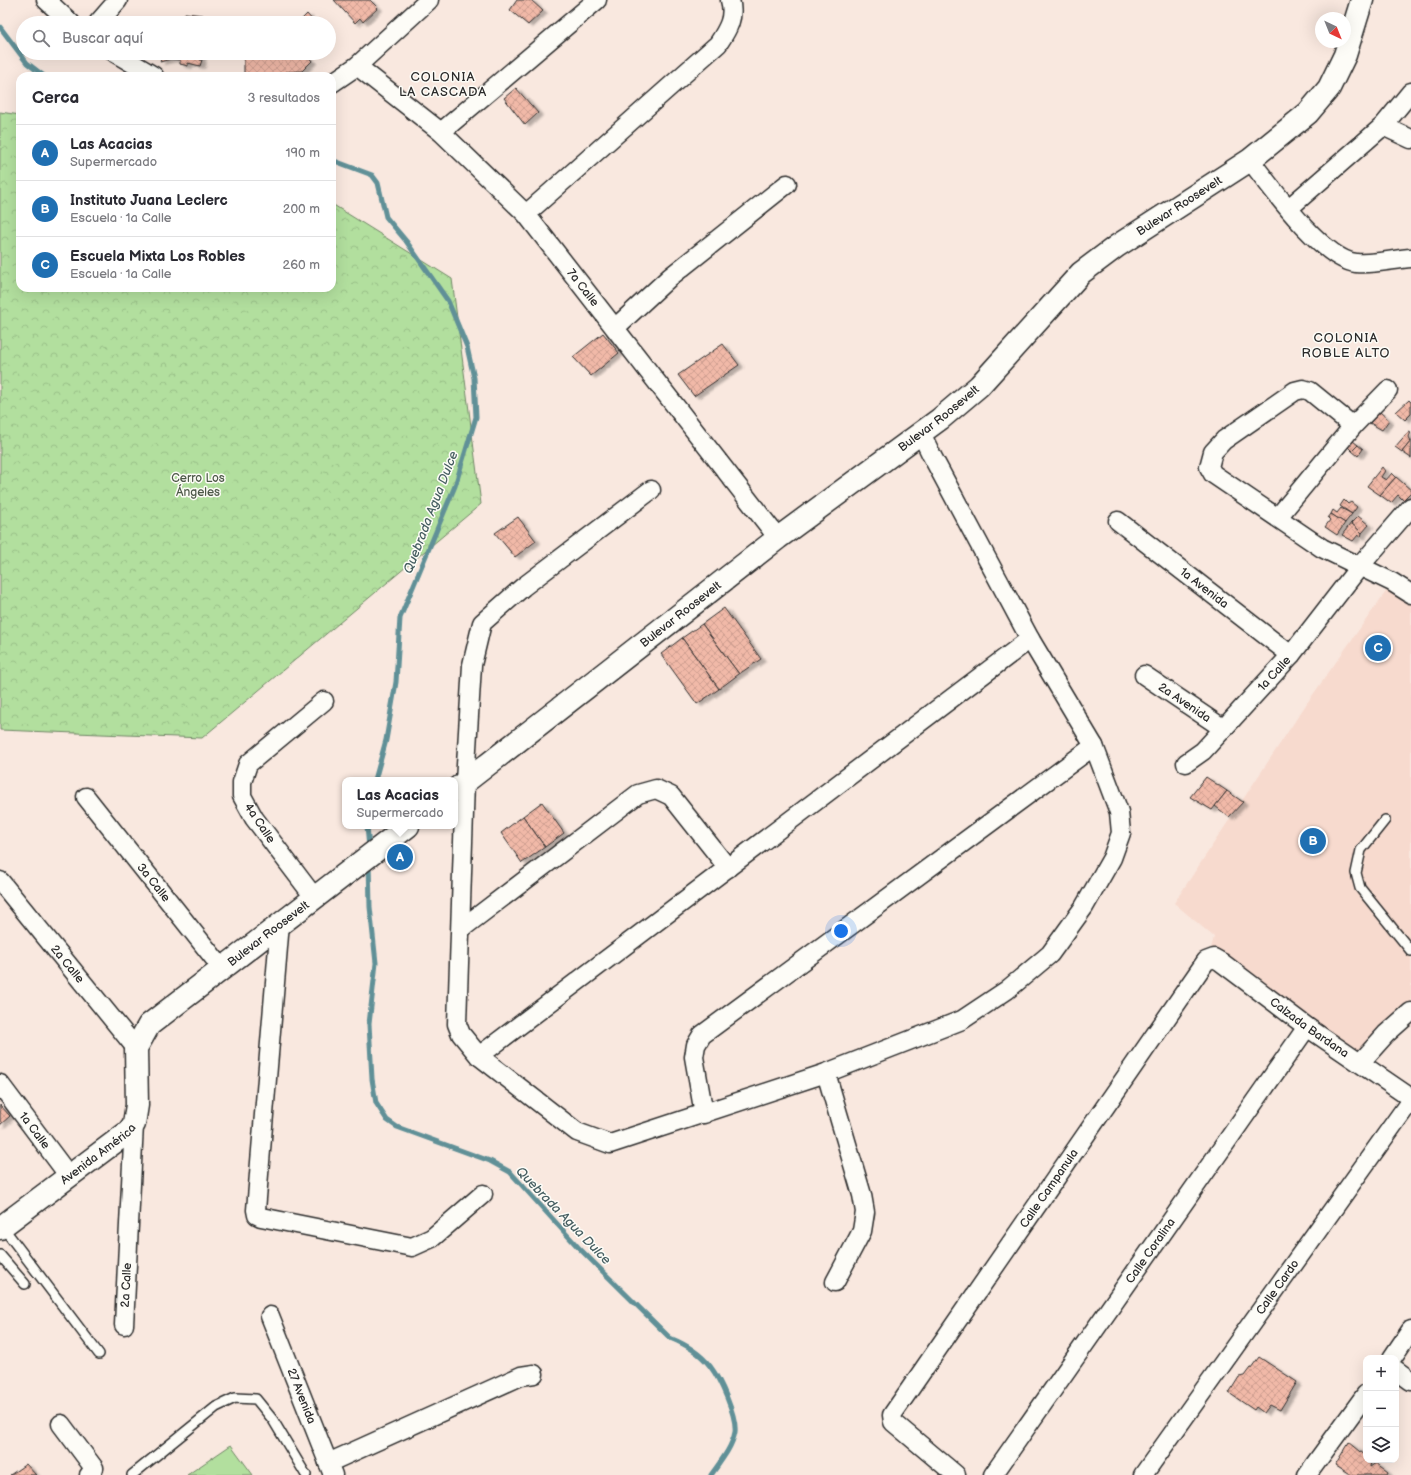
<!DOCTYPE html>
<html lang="es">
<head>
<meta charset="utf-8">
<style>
	:root { --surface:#fff; --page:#f2f2f3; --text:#2b2b33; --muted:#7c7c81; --line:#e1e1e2; --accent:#1f6fb2 }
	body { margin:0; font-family:"Balsamiq Sans",sans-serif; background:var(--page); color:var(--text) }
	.controls { position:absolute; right:12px; bottom:12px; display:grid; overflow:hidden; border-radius:8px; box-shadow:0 4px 16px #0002 }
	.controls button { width:36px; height:36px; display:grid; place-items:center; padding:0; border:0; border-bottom:1px solid var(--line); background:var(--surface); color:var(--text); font:20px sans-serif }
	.compass { position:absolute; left:1315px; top:12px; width:36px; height:36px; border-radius:50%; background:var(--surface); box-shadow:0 4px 16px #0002; rotate:137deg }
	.you { position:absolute; left:841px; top:931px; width:14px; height:14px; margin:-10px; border:3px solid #fff; border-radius:50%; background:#1a73e8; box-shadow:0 0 0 6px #1a73e833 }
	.badge { display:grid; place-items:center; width:26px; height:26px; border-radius:50%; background:var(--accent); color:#fff; font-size:13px; font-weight:700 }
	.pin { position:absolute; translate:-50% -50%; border:2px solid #fff; box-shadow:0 1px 4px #0006 }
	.popup { position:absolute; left:342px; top:777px; width:116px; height:52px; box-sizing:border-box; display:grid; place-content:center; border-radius:8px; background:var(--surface); filter:drop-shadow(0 1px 3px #0005); font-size:13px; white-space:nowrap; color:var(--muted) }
	.popup b { font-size:15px; color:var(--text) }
	.popup::after { content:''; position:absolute; left:50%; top:100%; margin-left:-8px; border:8px solid transparent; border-top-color:var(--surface) }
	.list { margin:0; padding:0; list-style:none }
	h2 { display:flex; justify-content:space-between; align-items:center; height:52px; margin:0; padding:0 16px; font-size:17px }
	h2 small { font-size:13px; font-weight:400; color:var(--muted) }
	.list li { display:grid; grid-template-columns:26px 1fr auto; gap:12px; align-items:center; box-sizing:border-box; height:56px; padding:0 16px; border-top:1px solid var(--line) }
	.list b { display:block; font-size:15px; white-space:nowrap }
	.list p { margin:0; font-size:13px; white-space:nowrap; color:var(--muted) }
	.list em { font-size:13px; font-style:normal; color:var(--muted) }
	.icon { flex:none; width:22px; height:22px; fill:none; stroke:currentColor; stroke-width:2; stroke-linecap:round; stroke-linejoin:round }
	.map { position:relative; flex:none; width:1411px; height:1475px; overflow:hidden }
	.search { position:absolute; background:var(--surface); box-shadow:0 4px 16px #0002; left:16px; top:16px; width:320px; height:44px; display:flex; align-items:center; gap:10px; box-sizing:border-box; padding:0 14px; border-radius:22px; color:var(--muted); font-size:15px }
	.panel { position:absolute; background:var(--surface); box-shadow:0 4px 16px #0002; left:16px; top:72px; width:320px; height:220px; border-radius:12px }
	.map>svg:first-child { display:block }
</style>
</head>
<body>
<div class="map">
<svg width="1411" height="1475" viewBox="0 0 1411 1475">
	<defs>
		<pattern id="forest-crowns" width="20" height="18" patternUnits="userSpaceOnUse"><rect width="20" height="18" fill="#b2df9e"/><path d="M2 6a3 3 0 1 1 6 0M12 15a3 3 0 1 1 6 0" fill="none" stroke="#99c088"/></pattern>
		<pattern id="building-cross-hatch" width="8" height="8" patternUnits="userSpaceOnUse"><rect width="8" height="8" fill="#f1b9a8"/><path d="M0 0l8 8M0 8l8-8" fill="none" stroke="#cf9f91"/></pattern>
		<filter id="shadow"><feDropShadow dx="4.5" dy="2.5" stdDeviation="1" flood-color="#0004"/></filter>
	</defs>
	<rect width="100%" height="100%" fill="#f9e8df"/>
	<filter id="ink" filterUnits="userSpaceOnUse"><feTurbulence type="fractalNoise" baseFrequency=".025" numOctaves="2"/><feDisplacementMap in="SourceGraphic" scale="8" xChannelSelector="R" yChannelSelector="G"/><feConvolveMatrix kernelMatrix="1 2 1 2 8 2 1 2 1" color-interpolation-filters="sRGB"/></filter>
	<g filter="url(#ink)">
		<!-- built -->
		<polygon fill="#f7dace" points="1392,583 1411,594 1411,1019 1360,1063 1208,959 1214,937 1174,903 1307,703"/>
		<!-- green -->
		<polygon fill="#b2df9e" stroke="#6e8564" points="231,1445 253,1475 187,1475"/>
		<!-- forest -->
		<polygon fill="url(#forest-crowns)" stroke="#6e8564" points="0,112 20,115 20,288 332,288 332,204 452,279 481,504 202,738 0,730"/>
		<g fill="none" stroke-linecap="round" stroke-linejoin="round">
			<!-- stream -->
			<g stroke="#609097" stroke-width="5">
				<polyline points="0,27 27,63 44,76"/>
				<polyline points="332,160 372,175 378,183 386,217 406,241 448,301 467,347 474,378 476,417 455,486 400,618 396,682 386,740 375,780"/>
				<polyline points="367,826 369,848"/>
				<path d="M369 862 370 907 376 963 369 1024 372 1079 376 1103 387 1120 397 1127 490 1161 510 1172 578 1247 670 1338C685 1344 700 1353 710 1366 720 1379 737 1416 735 1432 732 1448 720 1462 711 1475"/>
			</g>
		</g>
		<!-- building -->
		<g fill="url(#building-cross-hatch)" stroke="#2b2b2b" filter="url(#shadow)">
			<polygon points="334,0 370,0 378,8 363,22 360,18 355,23"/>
			<polygon points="517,0 531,0 543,11 528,25 510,10"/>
			<polygon points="185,13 203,15 202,23 178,23"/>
			<polygon points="307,14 315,23 298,23"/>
			<polygon points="162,53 203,53 200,60 202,60 200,66 188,63 188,66 180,64 180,60 171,59 160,62"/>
			<polygon points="244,53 305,53 312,61 302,71 286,72 286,76 244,76"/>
			<polygon points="516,88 538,113 525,125 504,98"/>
			<polygon points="603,333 619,353 591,376 573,357"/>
			<polygon points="723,344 739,365 694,396 678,375"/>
			<polygon points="1409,400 1411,402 1411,414 1405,420 1396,412"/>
			<polygon points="1380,412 1389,420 1382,430 1370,423"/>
			<polygon points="1409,431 1411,432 1409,437 1411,441 1402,452 1395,447"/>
			<polygon points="1353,441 1358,445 1352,451 1348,447"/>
			<polygon points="1411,441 1411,458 1402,452"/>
			<polygon points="1358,445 1363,449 1358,456 1352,451"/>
			<polygon points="1382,467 1385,471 1381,477 1386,480 1392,473 1396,477 1380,495 1367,486"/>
			<polygon points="1396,477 1411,490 1411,492 1403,500 1398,495 1391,503 1380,495"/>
			<polygon points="1344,500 1348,504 1351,502 1357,507 1352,514 1340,506"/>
			<polygon points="1341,508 1352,514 1345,523 1331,514 1333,510 1337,513"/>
			<polygon points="1331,514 1345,523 1337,535 1325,527 1330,520 1328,518"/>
			<polygon points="1358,516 1369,525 1362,533 1351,523"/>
			<polygon points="518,517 536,541 515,557 495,533"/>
			<polygon points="1351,523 1362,533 1361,537 1358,535 1353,541 1342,535"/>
			<polygon points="724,608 761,659 739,674 702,624"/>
			<polygon points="702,624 739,674 719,689 682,638"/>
			<polygon points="682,638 719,689 697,704 661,654"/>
			<polygon points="1206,777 1227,791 1212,810 1190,797"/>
			<polygon points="1227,791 1243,802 1229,817 1215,806"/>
			<polygon points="542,802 564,833 545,847 523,816"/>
			<polygon points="523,816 545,847 522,863 501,833"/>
			<polygon points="0,1105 10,1116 0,1125"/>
			<polygon points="1259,1357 1297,1382 1280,1410 1270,1405 1264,1413 1256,1407 1254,1410 1229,1393 1239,1377 1245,1376"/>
			<polygon points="1349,1442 1366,1456 1366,1460 1371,1460 1370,1467 1376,1463 1389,1473 1388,1475 1351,1475 1335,1465"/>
			<polygon points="26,1464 36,1475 10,1475"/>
		</g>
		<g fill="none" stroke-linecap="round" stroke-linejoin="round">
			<defs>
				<g id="lane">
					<polyline points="1385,820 1361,850 1356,873 1360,888 1411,951"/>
					<polyline points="2,1226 99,1354"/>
					<polyline points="0,1255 25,1284"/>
					<polyline points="132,1475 216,1407 235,1398 256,1399 273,1420 306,1475"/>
				</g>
				<g id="street">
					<polyline points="46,0 71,23"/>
					<polyline points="98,23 118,0"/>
					<polyline points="115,53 154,76"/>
					<path id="s1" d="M357 66 441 132 526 214 778 538"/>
					<polyline points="332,83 357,66 429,0"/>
					<polyline points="1383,126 1411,139"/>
					<polyline points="441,132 597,0"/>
					<path d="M1250 160C1271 187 1322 259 1356 263 1372 265 1395 259 1411 258"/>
					<polyline points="1289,208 1383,126 1411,92"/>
					<path d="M526 214 718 44C728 29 735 17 730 0"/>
					<polyline points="615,328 670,277 787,184"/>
					<polyline points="1353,426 1310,391 1303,389 1295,391 1224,440 1213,452 1209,467 1213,474 1322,548 1392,582 1411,594"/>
					<polyline points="651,490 523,587 482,623 472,665 465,782 457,1024 461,1034 479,1056 577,1132 610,1144 826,1073 962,1020 1007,990 1050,954 1084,907 1112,858 1121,833 1119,812 1094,746 1030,639 932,456 921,433"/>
					<polyline points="1278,517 1353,426 1388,390"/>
					<path id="s2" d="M1118 521 1291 655"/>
					<path id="s3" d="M1144 675 1224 729"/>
					<path id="s4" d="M1186 763 1203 751 1291 655 1360 566 1411 507"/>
					<path id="s5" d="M86 797 221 967"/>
					<path id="s6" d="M0 881 136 1048"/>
					<polyline points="314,897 254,818 242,796 242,782 248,764 324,701"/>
					<polyline points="280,923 256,1210 257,1215 261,1217 412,1247 432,1238 483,1194"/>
					<polyline points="461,929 638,794 656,789 671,796 728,868"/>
					<polyline points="479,1056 1030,639"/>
					<polyline points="1360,1063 1386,1034 1411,1012"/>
					<polyline points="826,1073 862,1195 865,1212 862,1231 835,1282"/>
					<path id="s7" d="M0 1084 69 1176"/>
					<polyline points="704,1114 694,1057 696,1045 702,1035 1094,746"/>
					<path id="s8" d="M270 1316 333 1475"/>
					<path id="s9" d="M124 1325 134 1124"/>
					<polyline points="1392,1358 1411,1330"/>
					<polyline points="1396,1370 1411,1381"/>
					<polyline points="61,1424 94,1468 92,1472 89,1475"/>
					<polyline points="328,1463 521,1376 534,1374"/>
					<path id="s10" d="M956 1475 893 1422 892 1415 1206 961 1214 958 1221 962 1307 1027 1411 1098"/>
					<path id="s11" d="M993 1475 1307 1027"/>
					<path id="s12" d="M1143 1475 1411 1100"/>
					<polyline points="1307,1475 1366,1394"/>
				</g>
				<g id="secondary">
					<path id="s13" d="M455 790 778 538 940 419 979 386 1081 273 1117 246 1250 160 1308 113 1329 88 1345 55 1362 0"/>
					<path id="s14" d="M0 1228 128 1132 134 1124 137 1105 136 1048 149 1025 408 826"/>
				</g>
			</defs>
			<!-- lane casing -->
			<use href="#lane" stroke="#2b2b2b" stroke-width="12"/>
			<!-- street casing -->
			<use href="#street" stroke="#2b2b2b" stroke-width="21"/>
			<!-- secondary casing -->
			<use href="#secondary" stroke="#2b2b2b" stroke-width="25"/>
			<!-- lane -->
			<use href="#lane" stroke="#fdfcf7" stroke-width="9"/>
			<!-- street -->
			<use href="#street" stroke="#fdfcf7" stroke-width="18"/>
			<!-- secondary -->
			<use href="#secondary" stroke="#fdfcf7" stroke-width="22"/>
		</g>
	</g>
	<g text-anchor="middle" stroke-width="3" stroke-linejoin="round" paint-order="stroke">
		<!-- street labels -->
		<g font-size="12" fill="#2b2b2b" stroke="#fdfcf7">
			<text dy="4" stroke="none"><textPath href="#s13" startOffset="933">Bulevar Roosevelt</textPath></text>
			<text dy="4" stroke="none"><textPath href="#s1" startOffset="318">7a Calle</textPath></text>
			<text dy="4" stroke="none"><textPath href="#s13" startOffset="610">Bulevar Roosevelt</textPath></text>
			<text dy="4" stroke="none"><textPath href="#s2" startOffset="109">1a Avenida</textPath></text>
			<text dy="4" stroke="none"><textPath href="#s13" startOffset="286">Bulevar Roosevelt</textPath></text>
			<text dy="4" stroke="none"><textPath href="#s4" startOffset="126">1a Calle</textPath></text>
			<text dy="4" stroke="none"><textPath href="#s3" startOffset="49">2a Avenida</textPath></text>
			<text transform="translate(260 823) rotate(56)" y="4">4a Calle</text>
			<text dy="4" stroke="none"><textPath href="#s5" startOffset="109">3a Calle</textPath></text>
			<text dy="4" stroke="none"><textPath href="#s14" startOffset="423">Bulevar Roosevelt</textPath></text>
			<text dy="4" stroke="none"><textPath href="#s6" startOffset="107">2a Calle</textPath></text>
			<text dy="4" stroke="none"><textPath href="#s10" startOffset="768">Calzada Bardana</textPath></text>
			<text dy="4" stroke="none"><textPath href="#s7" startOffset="58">1a Calle</textPath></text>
			<text dy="4" stroke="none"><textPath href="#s14" startOffset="123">Avenida América</textPath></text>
			<text dy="4" stroke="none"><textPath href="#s10" startOffset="365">Calle Campanula</textPath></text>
			<text dy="4" stroke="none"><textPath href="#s11" startOffset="274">Calle Coralina</textPath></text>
			<text dy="4" stroke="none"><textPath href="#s9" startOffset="40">2a Calle</textPath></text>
			<text dy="4" stroke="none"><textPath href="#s12" startOffset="231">Calle Cardo</textPath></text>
			<text dy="4" stroke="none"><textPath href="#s8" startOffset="86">27 Avenida</textPath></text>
		</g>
		<!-- park labels -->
		<g font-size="12" fill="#4d5848" stroke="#fdfcf7">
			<text x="198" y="482">Cerro Los<tspan x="198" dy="14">Ángeles</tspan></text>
		</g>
		<!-- neighbourhood labels -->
		<g font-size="13" letter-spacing="1" fill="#2b2b2b" stroke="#fdfcf7">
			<text x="443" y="81">COLONIA<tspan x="443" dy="15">LA CASCADA</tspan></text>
			<text x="1346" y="342">COLONIA<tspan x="1346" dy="15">ROBLE ALTO</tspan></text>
		</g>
		<!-- water labels -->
		<g font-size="13" font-style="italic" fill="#465e61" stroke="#fdfcf7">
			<text transform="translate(430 512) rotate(-69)" y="5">Quebrada Agua Dulce</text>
			<text transform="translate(564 1215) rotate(46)" y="5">Quebrada Agua Dulce</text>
		</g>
	</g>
</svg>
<div class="controls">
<button>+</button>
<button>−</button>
<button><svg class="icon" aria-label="layers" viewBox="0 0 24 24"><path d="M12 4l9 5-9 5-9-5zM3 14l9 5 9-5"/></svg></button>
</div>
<svg class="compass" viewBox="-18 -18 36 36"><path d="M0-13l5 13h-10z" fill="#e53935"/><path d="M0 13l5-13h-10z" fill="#7c7c81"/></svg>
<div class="you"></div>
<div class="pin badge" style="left:400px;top:857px">A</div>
<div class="popup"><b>Las Acacias</b>Supermercado</div>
<div class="pin badge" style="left:1313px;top:841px">B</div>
<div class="pin badge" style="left:1378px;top:648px">C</div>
<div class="search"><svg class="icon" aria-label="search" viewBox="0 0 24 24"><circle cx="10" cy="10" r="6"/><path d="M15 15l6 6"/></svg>Buscar aquí</div>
<section class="panel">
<h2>Cerca<small>3 resultados</small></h2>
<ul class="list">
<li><span class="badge">A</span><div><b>Las Acacias</b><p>Supermercado</p></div><em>190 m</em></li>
<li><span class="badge">B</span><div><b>Instituto Juana Leclerc</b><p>Escuela · 1a Calle</p></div><em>200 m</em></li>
<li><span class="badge">C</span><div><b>Escuela Mixta Los Robles</b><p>Escuela · 1a Calle</p></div><em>260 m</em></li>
</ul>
</section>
</div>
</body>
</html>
